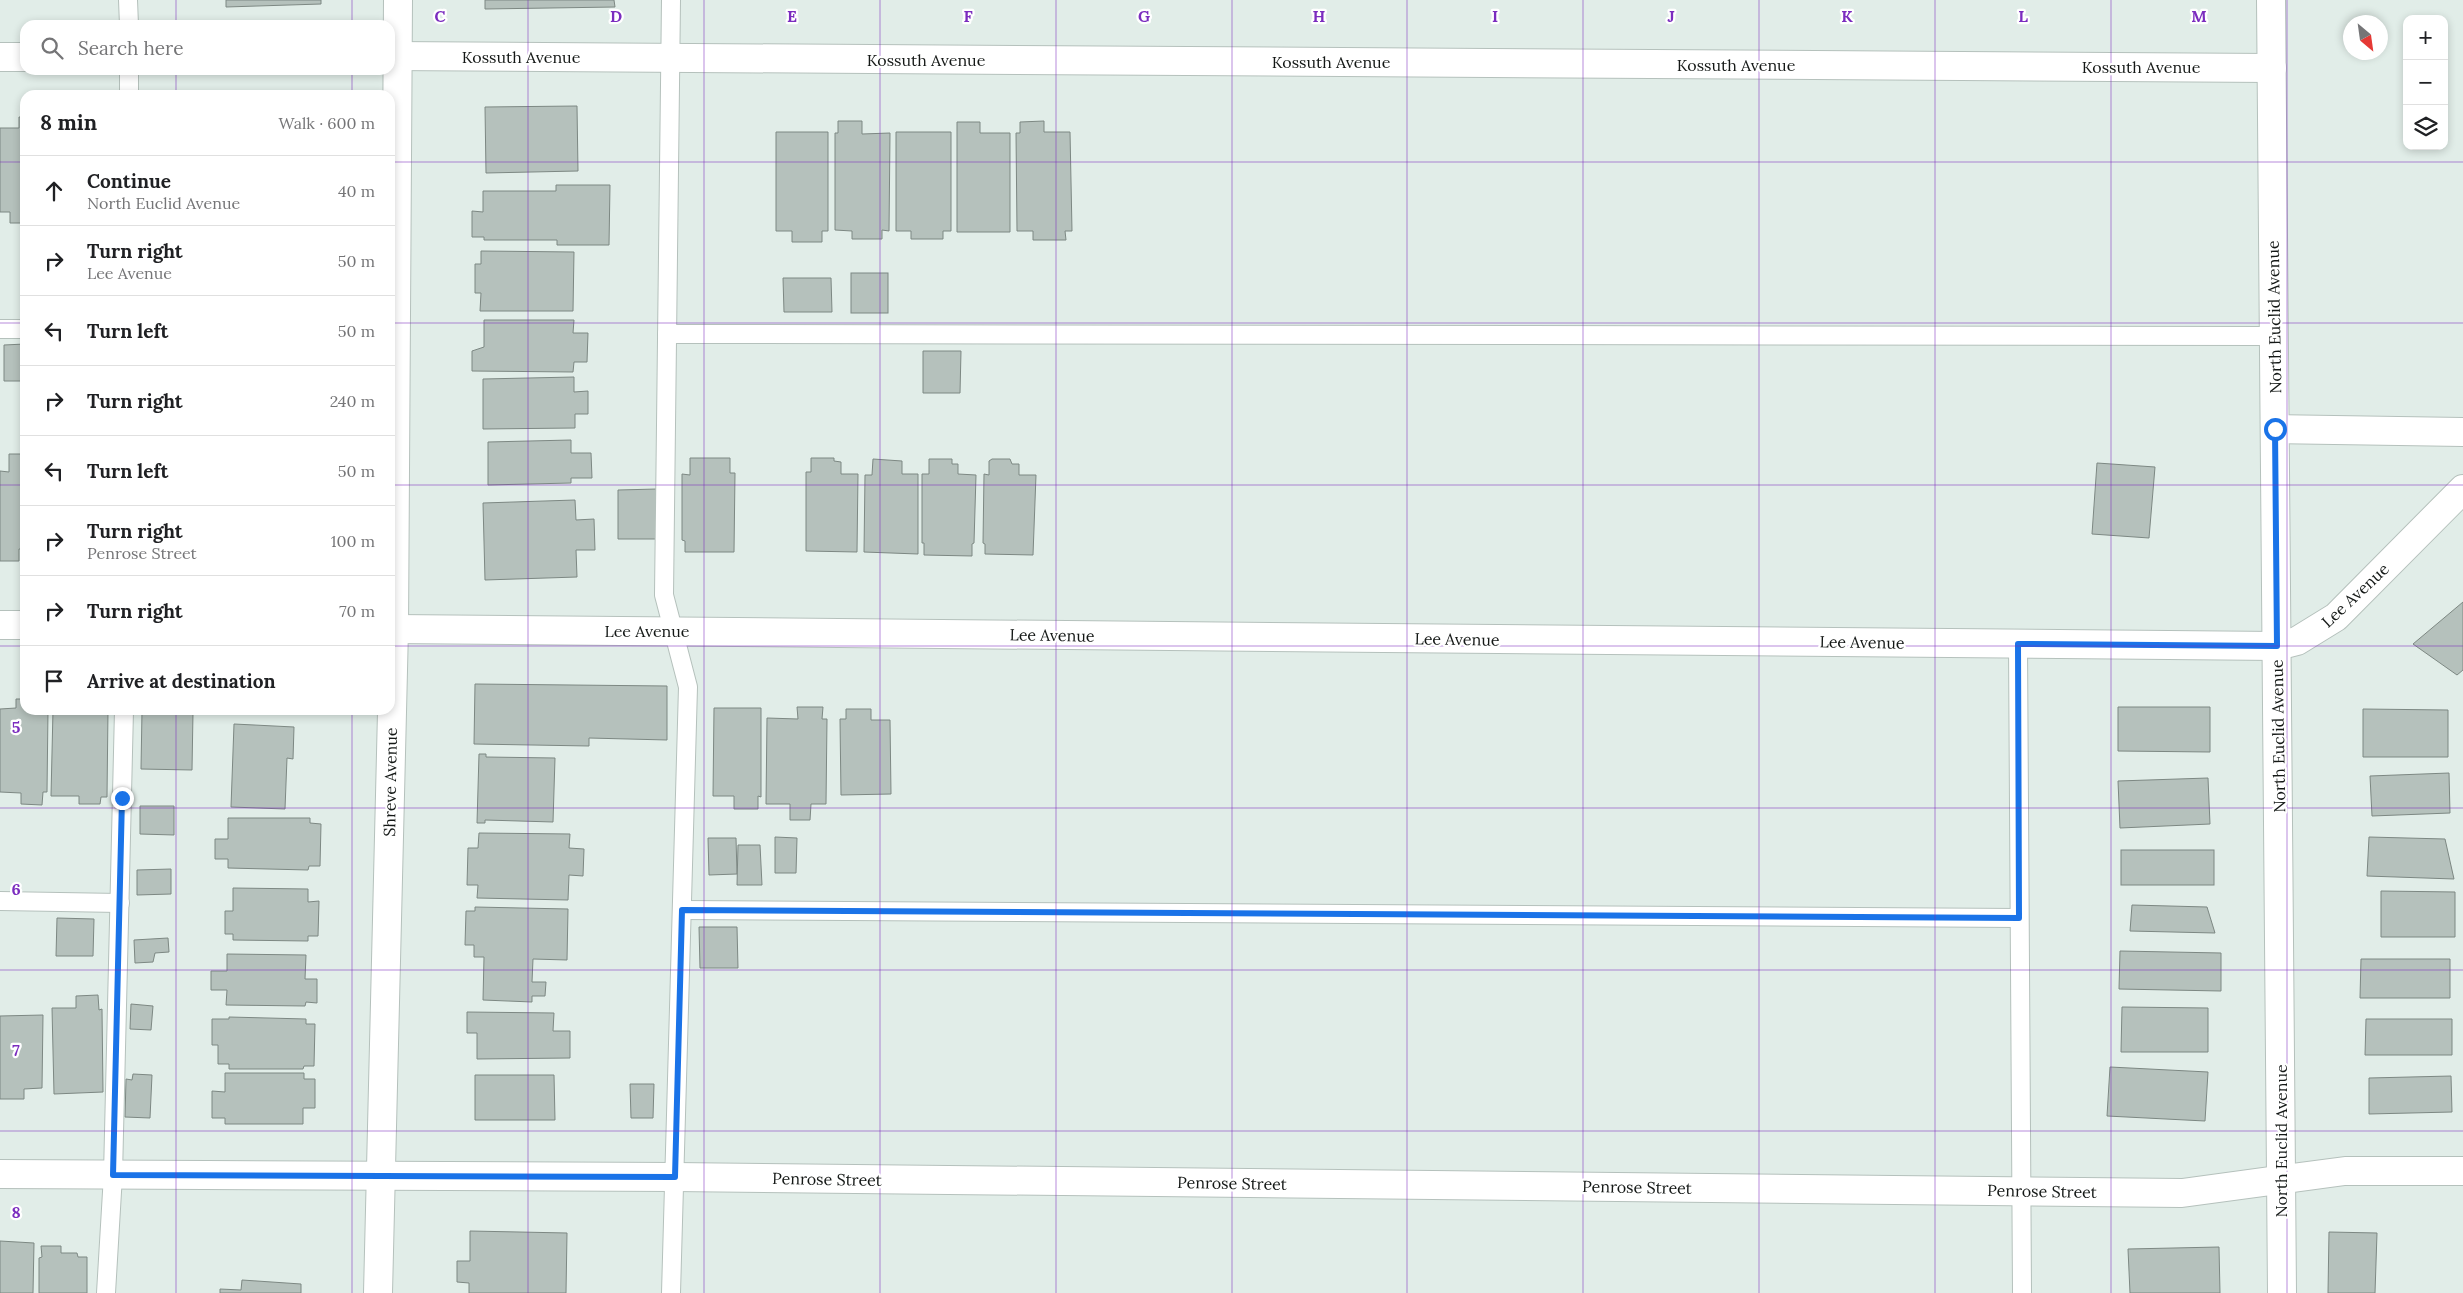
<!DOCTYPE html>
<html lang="en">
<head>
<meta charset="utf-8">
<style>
	:root { --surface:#fff; --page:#f2f2f2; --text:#202124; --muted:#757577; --line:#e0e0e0 }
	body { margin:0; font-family:Lora,serif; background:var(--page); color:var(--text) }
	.controls { position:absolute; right:15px; top:15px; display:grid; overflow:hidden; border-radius:10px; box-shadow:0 2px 8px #0003 }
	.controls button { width:45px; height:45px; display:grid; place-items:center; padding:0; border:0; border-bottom:1px solid var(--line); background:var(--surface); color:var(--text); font:25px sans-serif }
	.compass { position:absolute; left:2343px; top:15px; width:45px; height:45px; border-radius:50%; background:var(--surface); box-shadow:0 2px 8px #0003; rotate:151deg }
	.stop { position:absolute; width:15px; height:15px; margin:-11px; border:4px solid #1a73e8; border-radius:50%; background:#fff }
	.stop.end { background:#1a73e8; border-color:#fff; box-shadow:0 1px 5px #0008 }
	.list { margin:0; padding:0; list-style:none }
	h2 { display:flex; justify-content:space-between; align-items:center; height:65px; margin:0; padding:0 20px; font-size:21px }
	h2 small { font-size:16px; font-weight:400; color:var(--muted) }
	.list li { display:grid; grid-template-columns:32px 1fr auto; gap:15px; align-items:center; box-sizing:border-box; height:70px; padding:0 20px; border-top:1px solid var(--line) }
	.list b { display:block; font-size:19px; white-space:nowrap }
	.list p { margin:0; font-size:16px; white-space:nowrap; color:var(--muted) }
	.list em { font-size:16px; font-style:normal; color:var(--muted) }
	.icon { flex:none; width:28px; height:28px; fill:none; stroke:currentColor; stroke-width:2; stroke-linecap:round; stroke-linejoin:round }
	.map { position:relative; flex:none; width:2463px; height:1293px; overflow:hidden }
	.search { position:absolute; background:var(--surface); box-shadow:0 2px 8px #0003; left:20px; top:20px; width:375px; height:55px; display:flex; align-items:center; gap:12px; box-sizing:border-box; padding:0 18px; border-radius:15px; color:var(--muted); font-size:19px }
	.panel { position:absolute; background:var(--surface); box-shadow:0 2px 8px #0003; left:20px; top:90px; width:375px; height:625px; border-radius:15px }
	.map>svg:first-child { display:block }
</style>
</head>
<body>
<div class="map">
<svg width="2463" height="1293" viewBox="0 0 2463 1293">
	<rect width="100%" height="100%" fill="#e1ede8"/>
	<!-- building -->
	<g fill="#b5c1bc" stroke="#7d8883">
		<polygon points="226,0 321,0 321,4 226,7"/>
		<polygon points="485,0 614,0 615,7 485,9"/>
		<polygon points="577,106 578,171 486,173 485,107"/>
		<polygon points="19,117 25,117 25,223 10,223 10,212 0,212 0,128 19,128"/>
		<polygon points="838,121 862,121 862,134 890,133 889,231 882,230 882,239 852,239 852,231 835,230 835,133 838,133"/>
		<polygon points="1044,121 1044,132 1070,132 1072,231 1065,231 1066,240 1033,240 1033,231 1017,231 1016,133 1020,133 1020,122"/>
		<polygon points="957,122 980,122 980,133 1010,133 1010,232 957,232"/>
		<polygon points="776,132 828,132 828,231 822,231 822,242 792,242 792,231 776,231"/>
		<polygon points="896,132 951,132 951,231 943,231 943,239 911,239 911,231 896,231"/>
		<polygon points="556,185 610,185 609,245 557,245 557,240 484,240 484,237 472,237 472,211 483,212 483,191 556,191"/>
		<polygon points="481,251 574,252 573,311 480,311 481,293 475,293 475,264 481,264"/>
		<rect x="851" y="273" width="37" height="40"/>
		<polygon points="783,278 831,278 832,312 784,312"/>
		<polygon points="484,320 574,320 573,333 588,333 587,362 574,362 573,372 472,371 472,351 484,347"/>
		<polygon points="25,344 25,381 4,381 4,345"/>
		<polygon points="923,351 961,351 960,393 923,393"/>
		<polygon points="574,377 574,392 588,391 588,414 575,414 575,428 483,429 483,379"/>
		<polygon points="571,440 571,453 591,453 592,478 571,478 571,483 488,485 488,442"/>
		<polygon points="9,454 25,454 25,549 19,549 19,561 0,561 0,471 9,472"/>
		<polygon points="690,458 730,458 730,473 735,473 734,552 685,552 685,541 682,540 682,474 690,475"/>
		<polygon points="811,458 834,458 834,461 841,462 841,474 858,474 857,552 806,551 806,472 811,472"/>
		<polygon points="873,459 902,461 902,474 918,474 918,554 864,552 865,475 872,475"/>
		<polygon points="929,459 952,459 952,464 958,464 958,474 976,475 974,543 972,544 972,556 924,555 924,543 922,543 922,474 929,474"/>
		<polygon points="992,459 1010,459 1012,464 1019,464 1019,475 1036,475 1033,555 985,554 985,544 983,543 984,474 989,475 989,461"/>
		<polygon points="2097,463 2155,467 2149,538 2092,534"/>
		<polygon points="657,489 657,539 618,539 618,490"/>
		<polygon points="575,500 576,520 594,519 595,550 576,550 577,577 485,580 483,503"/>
		<polygon points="2463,602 2463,670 2457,675 2413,644"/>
		<polygon points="475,684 667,686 667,740 589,738 589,746 474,744"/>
		<polygon points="16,699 25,699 25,710 48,710 47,792 43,792 42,805 21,804 21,793 0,792 0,709 16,708"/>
		<polygon points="797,707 823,707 822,719 827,719 826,804 811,804 810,820 790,820 790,804 766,804 767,718 798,719"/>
		<polygon points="2118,707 2210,707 2210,752 2118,751"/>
		<polygon points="714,708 761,708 761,797 758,796 758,809 734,809 734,796 713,796"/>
		<polygon points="846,709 871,709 871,720 890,720 891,794 841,795 840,719 846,719"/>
		<polygon points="2363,709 2448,710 2448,757 2363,757"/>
		<polygon points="53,710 108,710 107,797 101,797 100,804 79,804 79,796 51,796"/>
		<polygon points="142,711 193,712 192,770 141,769"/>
		<polygon points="234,724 294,727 293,759 287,758 285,809 231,807"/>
		<polygon points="479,754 486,754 486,757 555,758 553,822 485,820 485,823 477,823"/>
		<polygon points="2449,773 2450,813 2372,816 2370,776"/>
		<polygon points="2208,778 2210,824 2120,828 2118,781"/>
		<polygon points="140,806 174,806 174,835 140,834"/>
		<polygon points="228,818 310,818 310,823 321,824 320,866 309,866 308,870 228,868 228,859 215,859 215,839 228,839"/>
		<polygon points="479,833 570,834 569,848 584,849 583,876 569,875 568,900 477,898 478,885 467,885 468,848 478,848"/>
		<polygon points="775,837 797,838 796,873 775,873"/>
		<polygon points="2369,837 2445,839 2454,879 2367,876"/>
		<polygon points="708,838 736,838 737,874 709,875"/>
		<polygon points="738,845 760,845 762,885 737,885"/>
		<rect x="2121" y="850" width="93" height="35"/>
		<polygon points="171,869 171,894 137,895 137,870"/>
		<polygon points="233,888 308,889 308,902 319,901 318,936 308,936 308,941 233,940 233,934 225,934 225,911 233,911"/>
		<polygon points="2381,891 2455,892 2455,937 2381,937"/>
		<polygon points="2132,905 2207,907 2215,933 2130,931"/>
		<polygon points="475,907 568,909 567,960 533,959 532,982 546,982 545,996 532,996 532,1002 483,1000 484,957 474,957 474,945 465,945 466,911 475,911"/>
		<polygon points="57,918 94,919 93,956 56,956"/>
		<polygon points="699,927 737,927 738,968 700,968"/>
		<polygon points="168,938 169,952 155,953 153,962 135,963 134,940"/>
		<polygon points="2120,951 2221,953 2221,991 2119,989"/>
		<polygon points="227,954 306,955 305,979 317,979 317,1003 306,1002 305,1006 226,1005 227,990 211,990 211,971 227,971"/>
		<polygon points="2361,959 2450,959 2450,998 2360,998"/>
		<polygon points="98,995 99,1010 102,1009 103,1092 54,1094 52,1008 76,1008 76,996"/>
		<polygon points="131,1004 153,1006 151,1030 130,1029"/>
		<polygon points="2122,1007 2208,1008 2208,1052 2121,1052"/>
		<polygon points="467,1012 554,1013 553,1031 570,1031 570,1058 477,1059 477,1033 467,1033"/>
		<polygon points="43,1015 42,1088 24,1089 24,1099 0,1099 0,1016"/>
		<polygon points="229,1017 306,1019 306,1024 315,1024 314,1066 304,1066 303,1069 229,1069 229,1064 218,1064 218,1045 212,1045 212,1019 229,1019"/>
		<polygon points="2366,1019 2452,1019 2452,1055 2365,1055"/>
		<polygon points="2110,1067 2208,1072 2205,1121 2107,1116"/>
		<polygon points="225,1073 304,1073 304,1079 315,1079 315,1108 303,1108 303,1124 225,1124 225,1118 212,1118 212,1091 225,1092"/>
		<polygon points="133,1074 152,1075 150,1118 125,1117 126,1079 132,1080"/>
		<polygon points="475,1075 554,1075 555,1120 475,1120"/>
		<polygon points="2451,1076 2452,1112 2369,1114 2369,1078"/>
		<polygon points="630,1084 654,1084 653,1118 631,1118"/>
		<polygon points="470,1231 567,1233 566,1293 469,1293 469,1283 457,1282 457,1261 470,1261"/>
		<polygon points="2329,1232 2377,1233 2375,1293 2328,1293"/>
		<polygon points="0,1241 34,1243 33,1293 0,1293"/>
		<polygon points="41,1246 61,1246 61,1253 77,1253 78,1257 87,1257 87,1293 39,1293 39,1258 42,1257"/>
		<polygon points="2219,1247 2220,1293 2130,1293 2128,1249"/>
		<polygon points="242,1280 301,1284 301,1293 220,1293 220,1289 241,1290"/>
	</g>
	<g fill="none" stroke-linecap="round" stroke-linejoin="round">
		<defs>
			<g id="lane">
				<polyline points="128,0 129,25"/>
				<polyline points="671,0 664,595 688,687 671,1293"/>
				<polyline points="129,95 129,70"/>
				<polyline points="0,329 25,329"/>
				<polyline points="667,334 2274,336"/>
				<polyline points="2018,644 2022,1293"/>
				<polyline points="0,901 120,903"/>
				<polyline points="682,910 2019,918"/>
				<polyline points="106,1293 113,1175 124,710"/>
			</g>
			<g id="street">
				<polyline points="2271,0 2282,1293"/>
				<polyline points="390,56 2272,68"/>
				<polyline points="0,57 25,57"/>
				<polyline points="2275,429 2463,432"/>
				<polyline points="394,629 2277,646 2297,641 2336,617 2463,489"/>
				<polyline points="0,1174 675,1177 2182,1193 2345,1171 2463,1171"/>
			</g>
			<g id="secondary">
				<polyline points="0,625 25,625"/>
				<polyline points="378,1293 394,629 398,0"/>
			</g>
		</defs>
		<!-- lane casing -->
		<use href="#lane" stroke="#b5c1bc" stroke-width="20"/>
		<!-- street casing -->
		<use href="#street" stroke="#b5c1bc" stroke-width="30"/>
		<!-- secondary casing -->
		<use href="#secondary" stroke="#b5c1bc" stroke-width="30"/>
		<!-- lane -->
		<use href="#lane" stroke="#fff" stroke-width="18"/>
		<!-- street -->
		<use href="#street" stroke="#fff" stroke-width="28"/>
		<!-- secondary -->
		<use href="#secondary" stroke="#fff" stroke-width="28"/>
	</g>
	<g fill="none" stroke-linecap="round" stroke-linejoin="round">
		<!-- route -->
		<polyline stroke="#1a73e8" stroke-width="6" points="122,798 113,1175 675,1177 682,910 2019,918 2018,644 2277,646 2275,429"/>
	</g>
	<!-- grid -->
	<path fill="none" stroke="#7b2cbf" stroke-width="1" stroke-opacity="0.55" d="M176 0V25M352 0V25M528 0V1293M704 0V1293M880 0V1293M1056 0V1293M1232 0V1293M1407 0V1293M1583 0V1293M1759 0V1293M1935 0V1293M2111 0V1293M2287 0V1293M176 70V95M352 70V95M0 162H25M390 162H2463M0 323H25M390 323H2463M0 485H25M390 485H2463M0 646H25M390 646H2463M176 710V1293M352 710V1293M0 808H2463M0 970H2463M0 1131H2463"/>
	<g text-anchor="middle" stroke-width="4.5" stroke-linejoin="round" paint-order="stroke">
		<!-- street labels -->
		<g font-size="16" fill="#141816" stroke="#fff">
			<text x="521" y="63">Kossuth Avenue</text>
			<text x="926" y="66">Kossuth Avenue</text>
			<text x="1331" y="68">Kossuth Avenue</text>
			<text x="1736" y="71">Kossuth Avenue</text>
			<text x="2141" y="73">Kossuth Avenue</text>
			<text transform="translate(2274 317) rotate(-91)" y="6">North Euclid Avenue</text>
			<text transform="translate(2355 595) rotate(-43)" y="6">Lee Avenue</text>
			<text x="647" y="637">Lee Avenue</text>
			<text transform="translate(1052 635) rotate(1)" y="6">Lee Avenue</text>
			<text transform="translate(1457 639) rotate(1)" y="6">Lee Avenue</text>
			<text transform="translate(1862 642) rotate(1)" y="6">Lee Avenue</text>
			<text transform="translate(2278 736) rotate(-91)" y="6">North Euclid Avenue</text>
			<text transform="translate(390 782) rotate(-89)" y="6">Shreve Avenue</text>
			<text transform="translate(2281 1141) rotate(-90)" y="6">North Euclid Avenue</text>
			<text transform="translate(827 1179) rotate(1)" y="6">Penrose Street</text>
			<text transform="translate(1232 1183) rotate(1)" y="6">Penrose Street</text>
			<text transform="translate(1637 1187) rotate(1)" y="6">Penrose Street</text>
			<text transform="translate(2042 1191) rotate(1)" y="6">Penrose Street</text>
		</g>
	</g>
	<g font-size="16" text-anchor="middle" font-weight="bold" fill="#7b2cbf" stroke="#fff" stroke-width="4.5" stroke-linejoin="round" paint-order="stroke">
		<text x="440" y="22">C</text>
		<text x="616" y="22">D</text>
		<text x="792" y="22">E</text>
		<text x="968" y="22">F</text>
		<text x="1144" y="22">G</text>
		<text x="1319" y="22">H</text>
		<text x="1495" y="22">I</text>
		<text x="1671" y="22">J</text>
		<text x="1847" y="22">K</text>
		<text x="2023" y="22">L</text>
		<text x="2199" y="22">M</text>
		<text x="16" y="733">5</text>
		<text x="16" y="895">6</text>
		<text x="16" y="1056">7</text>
		<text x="16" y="1218">8</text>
	</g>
</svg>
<div class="controls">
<button>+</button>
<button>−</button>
<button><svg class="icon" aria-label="layers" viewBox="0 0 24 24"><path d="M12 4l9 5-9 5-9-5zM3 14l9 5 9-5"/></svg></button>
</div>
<svg class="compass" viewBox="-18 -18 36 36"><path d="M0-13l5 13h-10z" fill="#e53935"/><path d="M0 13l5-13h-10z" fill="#757577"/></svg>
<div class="stop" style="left:2275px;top:429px"></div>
<div class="stop end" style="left:122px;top:798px"></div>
<div class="search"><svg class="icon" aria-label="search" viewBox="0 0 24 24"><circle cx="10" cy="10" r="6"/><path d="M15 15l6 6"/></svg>Search here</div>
<section class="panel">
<h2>8 min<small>Walk · 600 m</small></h2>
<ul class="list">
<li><svg class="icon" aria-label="ahead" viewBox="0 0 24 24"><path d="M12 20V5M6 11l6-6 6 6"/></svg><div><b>Continue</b><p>North Euclid Avenue</p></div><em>40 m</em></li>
<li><svg class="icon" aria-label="right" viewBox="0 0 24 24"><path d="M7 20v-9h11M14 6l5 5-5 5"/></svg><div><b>Turn right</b><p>Lee Avenue</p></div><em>50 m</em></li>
<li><svg class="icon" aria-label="left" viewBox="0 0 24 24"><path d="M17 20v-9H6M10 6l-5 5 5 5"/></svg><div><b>Turn left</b></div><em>50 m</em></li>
<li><svg class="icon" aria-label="right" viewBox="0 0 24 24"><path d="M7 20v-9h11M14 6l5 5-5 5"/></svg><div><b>Turn right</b></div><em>240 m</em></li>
<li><svg class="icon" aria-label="left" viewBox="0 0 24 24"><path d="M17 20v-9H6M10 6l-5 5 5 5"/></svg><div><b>Turn left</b></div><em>50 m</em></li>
<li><svg class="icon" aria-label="right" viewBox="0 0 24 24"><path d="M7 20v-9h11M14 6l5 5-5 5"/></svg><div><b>Turn right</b><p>Penrose Street</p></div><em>100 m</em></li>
<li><svg class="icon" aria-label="right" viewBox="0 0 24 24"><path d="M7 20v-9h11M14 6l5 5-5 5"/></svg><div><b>Turn right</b></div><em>70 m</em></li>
<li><svg class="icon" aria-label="arrive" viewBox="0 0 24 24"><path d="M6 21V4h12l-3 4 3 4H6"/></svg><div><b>Arrive at destination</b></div></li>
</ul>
</section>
</div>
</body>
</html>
